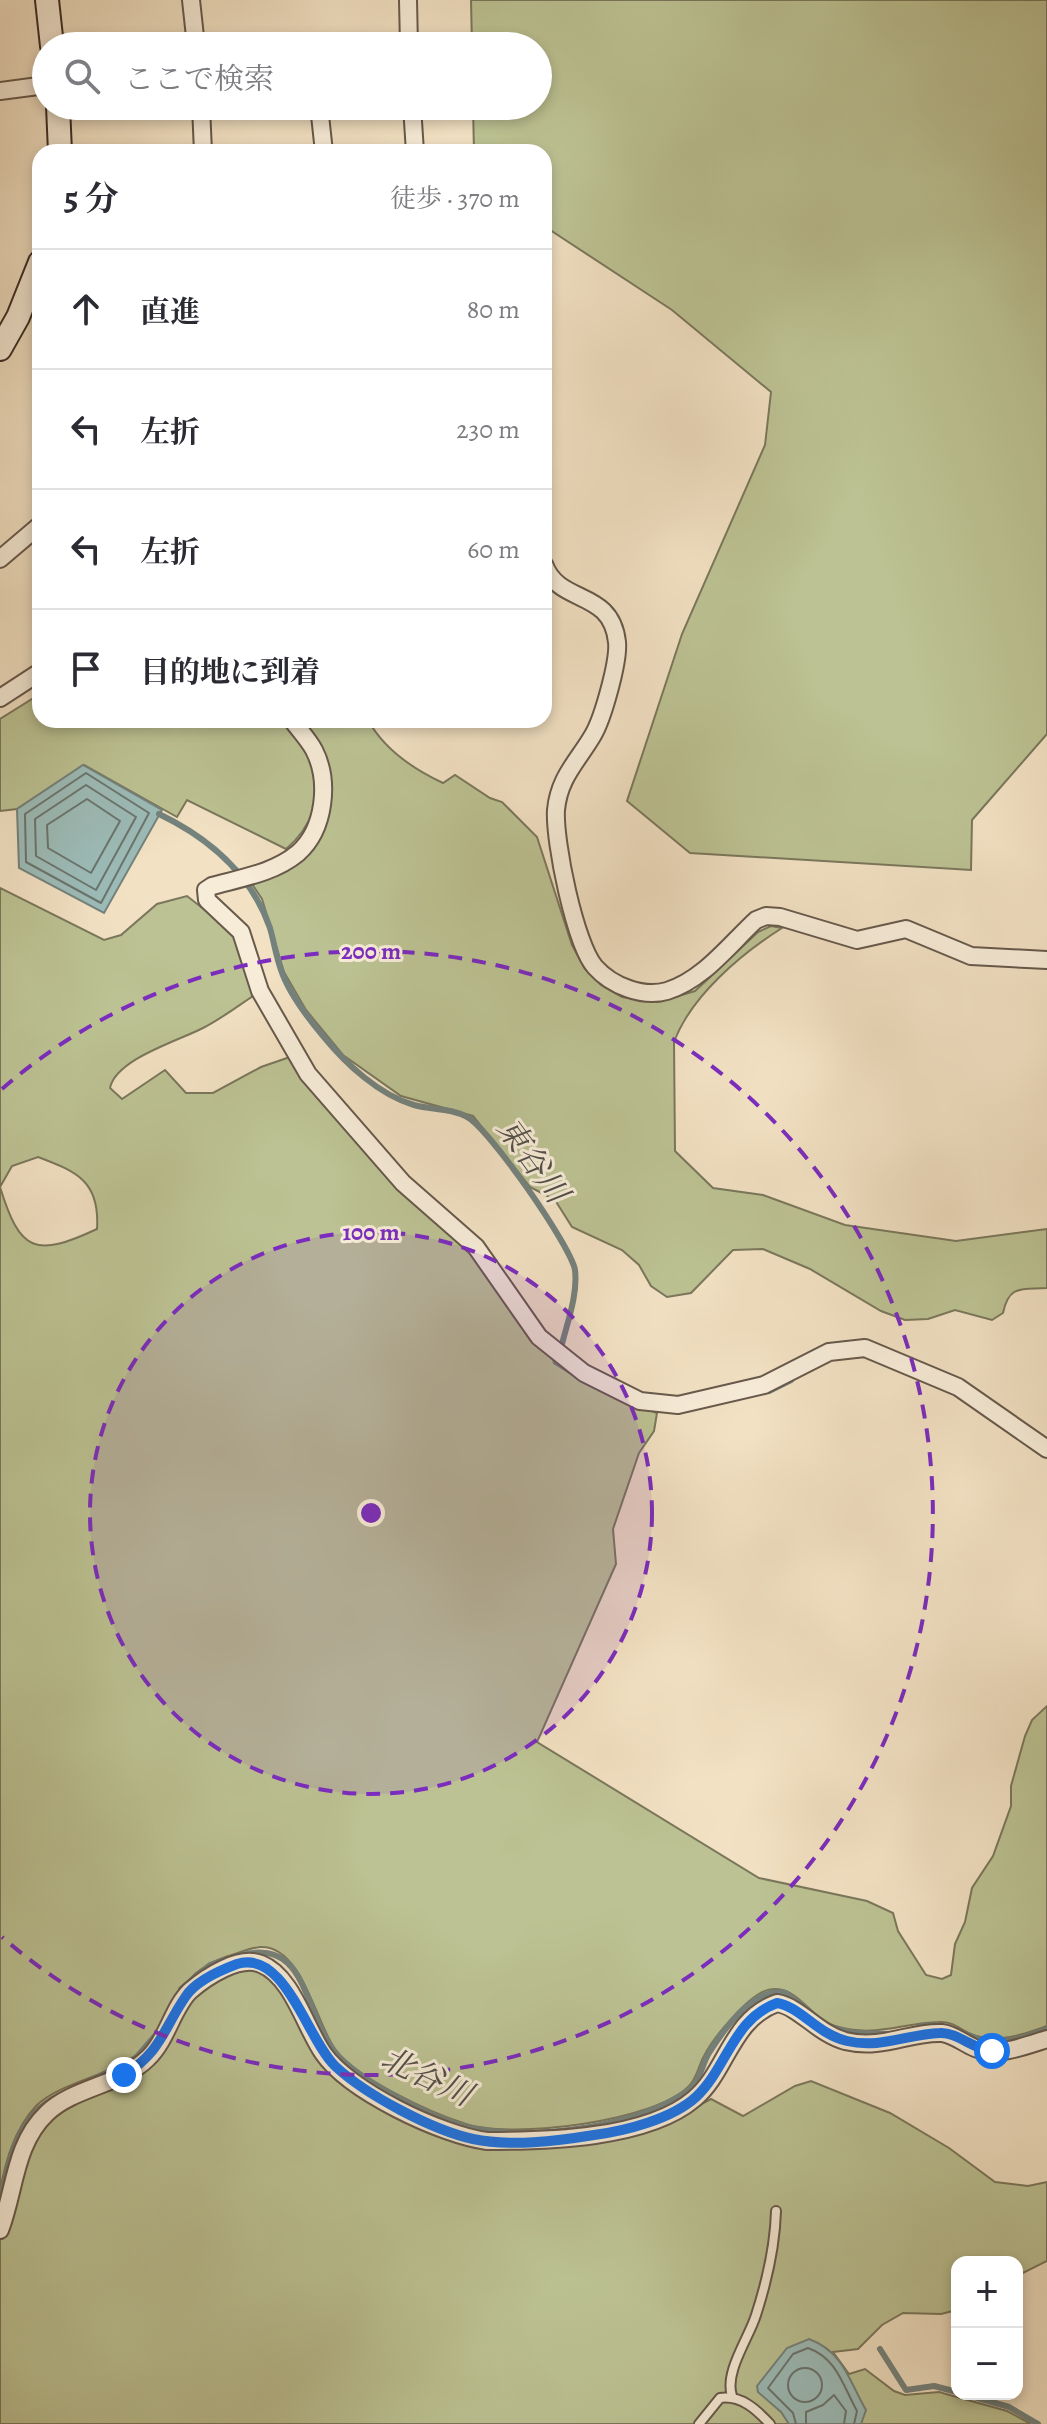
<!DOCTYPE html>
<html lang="ja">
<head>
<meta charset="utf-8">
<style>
	:root { --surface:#fff; --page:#f7f7f7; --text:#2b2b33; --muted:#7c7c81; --line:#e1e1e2 }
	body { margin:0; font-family:Alegreya,"Noto Serif JP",serif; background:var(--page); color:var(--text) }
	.controls { position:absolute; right:24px; bottom:24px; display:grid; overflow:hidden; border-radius:16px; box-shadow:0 4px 12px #0003 }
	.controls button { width:72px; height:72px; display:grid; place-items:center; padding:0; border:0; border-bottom:2px solid var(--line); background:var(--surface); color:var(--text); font:40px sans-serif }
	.stop { position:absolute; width:24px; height:24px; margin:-18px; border:6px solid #1a73e8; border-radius:50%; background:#fff }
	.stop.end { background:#1a73e8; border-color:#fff; box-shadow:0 2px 8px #0008 }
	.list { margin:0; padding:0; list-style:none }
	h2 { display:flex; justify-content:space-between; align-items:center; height:104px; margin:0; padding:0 32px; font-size:34px }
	h2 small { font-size:26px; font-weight:400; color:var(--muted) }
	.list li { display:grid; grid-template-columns:52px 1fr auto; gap:24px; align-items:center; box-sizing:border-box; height:120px; padding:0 32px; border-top:2px solid var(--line) }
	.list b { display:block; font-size:30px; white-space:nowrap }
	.list em { font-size:26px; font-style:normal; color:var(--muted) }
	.icon { flex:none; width:44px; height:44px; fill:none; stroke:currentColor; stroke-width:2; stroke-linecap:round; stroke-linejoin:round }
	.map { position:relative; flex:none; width:1047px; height:2424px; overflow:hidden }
	.search { position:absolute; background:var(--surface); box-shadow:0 4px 12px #0003; left:32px; top:32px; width:520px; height:88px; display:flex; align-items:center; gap:20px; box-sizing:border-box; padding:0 28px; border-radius:44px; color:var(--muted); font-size:30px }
	.panel { position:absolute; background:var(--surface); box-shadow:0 4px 12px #0003; left:32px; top:144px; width:520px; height:584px; border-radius:24px }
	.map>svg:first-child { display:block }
</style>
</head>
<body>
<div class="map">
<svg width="1047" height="2424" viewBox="0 0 1047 2424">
	<rect width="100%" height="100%" fill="#f2e1c3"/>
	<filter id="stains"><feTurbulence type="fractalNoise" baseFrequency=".0025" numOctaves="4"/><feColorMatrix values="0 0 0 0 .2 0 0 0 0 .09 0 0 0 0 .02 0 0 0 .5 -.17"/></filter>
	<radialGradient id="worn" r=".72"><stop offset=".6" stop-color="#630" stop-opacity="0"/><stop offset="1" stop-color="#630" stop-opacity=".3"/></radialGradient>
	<!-- green -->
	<g fill="#bcc293" stroke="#7a775c" stroke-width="2" fill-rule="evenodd">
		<polygon points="471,0 1047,0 1047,734 972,820 971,870 690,853 627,801 682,634 765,445 771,392 672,310 544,226 544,152 474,152 473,106 538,106 538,46 472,46"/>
		<path d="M40 694V720H281C291 733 306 747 312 762 326 794 310 829 286 849L187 800 177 817 84 765 17 809 0 811V719Z"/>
		<path d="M301 720H368C384 749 413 769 443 783L455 775 490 798 502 802 537 837 572 945 585 969 601 985 622 997 658 1002 695 991 758 932 771 926 782 928C741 954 691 996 674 1042L675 1151 713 1188 763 1195 845 1225 956 1241 1047 1229V1288C1022 1290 1009 1284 1003 1313L992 1320 955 1310 928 1319 905 1320 881 1311 810 1269 763 1249 733 1250 691 1293 667 1297 651 1286 639 1265 622 1250 572 1227 555 1200 530 1187 473 1116 401 1096 343 1055 306 1010 284 972 262 899 252 884 278 874 326 822 331 804 326 759Z"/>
		<path d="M0 888 104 940 121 935 157 904 187 896 237 935 256 994C239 1005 221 1019 203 1028 178 1041 116 1059 110 1088L122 1099 165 1070 186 1093H213L261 1067 290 1057 460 1234 553 1358 554 1363 610 1395 657 1413 654 1431 639 1453 613 1529 616 1564 537 1742 759 1878 867 1901 893 1913 898 1931 926 1975 942 1979 951 1975 955 1944 965 1922 972 1888 993 1856 1011 1806V1786L1025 1736 1032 1720 1047 1706V2026C1024 2034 1001 2043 976 2036 963 2032 954 2021 939 2022 901 2023 875 2038 835 2026 810 2019 797 1983 768 1990 748 1995 713 2038 704 2056 699 2065 697 2077 690 2085 657 2122 511 2139 466 2124 431 2113 357 2079 335 2049 316 2023 302 1945 260 1947 250 1948 238 1953 228 1956 166 1976 177 2024 136 2055 109 2076 59 2083 36 2106 14 2130 6 2160 0 2190ZM38 1157C78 1172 100 1182 97 1229 35 1258 20 1252 0 1187L12 1166Z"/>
		<polygon points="238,1968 262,1968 283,1989 322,2058 386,2106 526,2145 690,2110 711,2099 743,2116 795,2086 811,2081 890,2113 949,2148 995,2182 1028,2186 1047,2182 1047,2261 1017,2276 1017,2262 957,2262 957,2310 941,2314 903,2313 882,2325 858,2349 833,2352 849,2374 865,2369 894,2391 905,2395 939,2392 1007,2411 1031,2424 0,2424 0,2236 17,2175 49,2115 128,2076 189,1998"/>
	</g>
	<!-- water -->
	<g fill="#9cbcb8" stroke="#74827d" stroke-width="2">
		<polygon points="83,765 162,810 104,913 19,868 17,809"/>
		<path d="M809 2339C844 2352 849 2381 866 2410L861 2424H789L781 2412 758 2392 757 2386 787 2348Z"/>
	</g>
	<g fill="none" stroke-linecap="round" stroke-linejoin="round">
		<!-- shore -->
		<g stroke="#6a746e" stroke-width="2">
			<polygon points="86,773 149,813 101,903 26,862 25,814"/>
			<polygon points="86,785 136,817 96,890 36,856 35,819"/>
			<polygon points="87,799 120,821 91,873 48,848 47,825"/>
			<circle cx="805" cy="2385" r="17"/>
			<path d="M796 2424 793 2413 768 2388 793 2354 808 2348C837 2358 843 2386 857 2411L854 2424"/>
			<polyline points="806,2424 806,2412 823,2405 834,2395 846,2411 844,2424"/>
		</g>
		<!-- stream -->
		<g stroke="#74827d" stroke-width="6">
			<path d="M159 814C209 838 251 874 270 928 274 942 276 956 281 970 289 994 307 1017 323 1036 346 1064 379 1095 414 1105 432 1110 451 1108 467 1117 488 1127 571 1246 575 1270 578 1295 567 1323 561 1348"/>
			<polyline points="556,1362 570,1371"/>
			<polyline points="769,1391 791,1380"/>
			<path d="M235 1957C308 1933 302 2010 334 2051 358 2081 440 2123 477 2129 539 2140 637 2127 689 2090 700 2082 702 2064 709 2053 724 2029 754 1986 786 1993L808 2010"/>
			<polyline points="181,1989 210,1965 224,1960"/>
			<path d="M919 2027C945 2021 956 2032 979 2039 1003 2046 1025 2037 1047 2029"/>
			<polyline points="833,2028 853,2033 893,2034"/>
			<polyline points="92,2080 135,2059 154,2037"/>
			<path d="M0 2206C7 2163 16 2115 60 2095"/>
			<polyline points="880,2349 906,2390 934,2386 957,2392"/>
			<polyline points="964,2394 1009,2407 1038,2424"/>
		</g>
		<defs>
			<g id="lane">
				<path d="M732 2396C724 2372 749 2338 756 2315 767 2281 775 2246 776 2211"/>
				<path d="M699 2424 720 2398C741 2395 756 2409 770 2424"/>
			</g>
			<g id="street">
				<polyline points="191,0 196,46"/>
				<polyline points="408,0 409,46"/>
				<polyline points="0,91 46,85"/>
				<polyline points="201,106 203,152"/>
				<polyline points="319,106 324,152"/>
				<polyline points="412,106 415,152"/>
				<polyline points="0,559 40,525"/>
				<path d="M544 564C559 606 611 588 617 642 619 661 603 718 593 735 578 761 559 777 556 810 554 841 575 944 595 967 612 986 643 998 667 991 703 980 729 945 756 920L766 916 780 917 857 940 906 929 971 956 1047 960"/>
				<polyline points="0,698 40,672"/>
				<path d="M292 720C299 730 308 739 314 750 330 781 325 829 298 853 274 873 241 878 212 886L206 890 207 900 241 932 260 991 308 1074 403 1183 476 1247 539 1337 584 1373 640 1401 678 1405 764 1385 829 1352 865 1348 958 1387 1047 1449"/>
				<path d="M0 2230C15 2192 14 2144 47 2113 74 2087 121 2085 148 2058 167 2040 173 2007 190 1991 206 1977 239 1955 261 1964 292 1976 305 2027 323 2053 349 2091 441 2135 487 2141 546 2141 647 2139 694 2099 727 2072 730 2020 777 2003 800 2007 817 2033 845 2041 883 2050 911 2031 942 2033 953 2034 965 2044 975 2048 998 2057 1025 2046 1047 2039"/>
			</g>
			<g id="secondary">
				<polyline points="47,0 52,46"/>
				<polyline points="58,106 60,152"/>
				<polyline points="0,349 18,317 40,262"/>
			</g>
		</defs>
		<!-- lane casing -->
		<use href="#lane" stroke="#67594c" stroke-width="12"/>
		<!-- street casing -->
		<use href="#street" stroke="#67594c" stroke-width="20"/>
		<!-- secondary casing -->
		<use href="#secondary" stroke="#392c25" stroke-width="26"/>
		<!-- lane -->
		<use href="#lane" stroke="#f7ecd8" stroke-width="8"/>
		<!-- street -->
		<use href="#street" stroke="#f7ecd8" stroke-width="16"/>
		<!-- secondary -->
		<use href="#secondary" stroke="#f7ecd8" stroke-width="22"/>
	</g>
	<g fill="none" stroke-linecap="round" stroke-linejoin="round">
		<!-- route -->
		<path stroke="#1a73e8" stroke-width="10" d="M124 2075C162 2051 163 2029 186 1996 196 1981 221 1970 237 1964 285 1949 307 2039 335 2066 366 2095 432 2130 473 2139 510 2147 557 2141 594 2135 625 2131 672 2119 696 2097 727 2068 733 2019 777 2003 801 2007 817 2034 847 2041 880 2049 908 2034 940 2033 957 2032 974 2050 992 2051"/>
	</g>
	<!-- distance rings -->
	<circle cx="371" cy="1513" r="281" fill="#7b2cbf" fill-opacity=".12"/>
	<g fill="none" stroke="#7b2cbf" stroke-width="4" stroke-dasharray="14 10">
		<circle cx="371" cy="1513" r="281"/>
		<path d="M2 1089A562 562 0 1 1 2 1937"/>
	</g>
	<g text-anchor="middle" stroke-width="6" stroke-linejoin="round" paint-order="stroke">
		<!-- water labels -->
		<g font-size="32" font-style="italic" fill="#52504a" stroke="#f7ecd8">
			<text transform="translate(533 1160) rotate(54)" y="11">東谷川</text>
			<text transform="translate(427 2076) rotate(25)" y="11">北谷川</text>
		</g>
	</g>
	<circle cx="371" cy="1513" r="12" fill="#7b2cbf" stroke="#f7ecd8" stroke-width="4"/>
	<g font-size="24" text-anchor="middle" font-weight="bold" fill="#7b2cbf" stroke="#f7ecd8" stroke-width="6" stroke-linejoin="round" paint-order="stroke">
		<text x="371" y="959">200 m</text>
		<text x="371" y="1240">100 m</text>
	</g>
	<rect width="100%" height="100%" filter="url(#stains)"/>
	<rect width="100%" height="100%" fill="url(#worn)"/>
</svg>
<div class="controls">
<button>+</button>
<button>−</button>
</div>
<div class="stop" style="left:992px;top:2051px"></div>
<div class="stop end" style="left:124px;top:2075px"></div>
<div class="search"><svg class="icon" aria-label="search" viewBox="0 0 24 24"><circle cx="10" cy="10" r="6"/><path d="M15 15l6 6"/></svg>ここで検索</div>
<section class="panel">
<h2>5 分<small>徒歩 · 370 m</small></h2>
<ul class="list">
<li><svg class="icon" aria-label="ahead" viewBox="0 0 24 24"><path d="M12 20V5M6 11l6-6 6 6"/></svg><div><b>直進</b></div><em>80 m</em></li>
<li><svg class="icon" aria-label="left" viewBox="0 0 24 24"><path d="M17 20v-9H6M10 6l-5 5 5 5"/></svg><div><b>左折</b></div><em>230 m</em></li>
<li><svg class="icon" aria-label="left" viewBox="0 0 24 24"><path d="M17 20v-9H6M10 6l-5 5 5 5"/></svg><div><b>左折</b></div><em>60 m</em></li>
<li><svg class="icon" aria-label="arrive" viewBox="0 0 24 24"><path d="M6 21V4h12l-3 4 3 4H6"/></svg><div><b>目的地に到着</b></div></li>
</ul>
</section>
</div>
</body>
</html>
